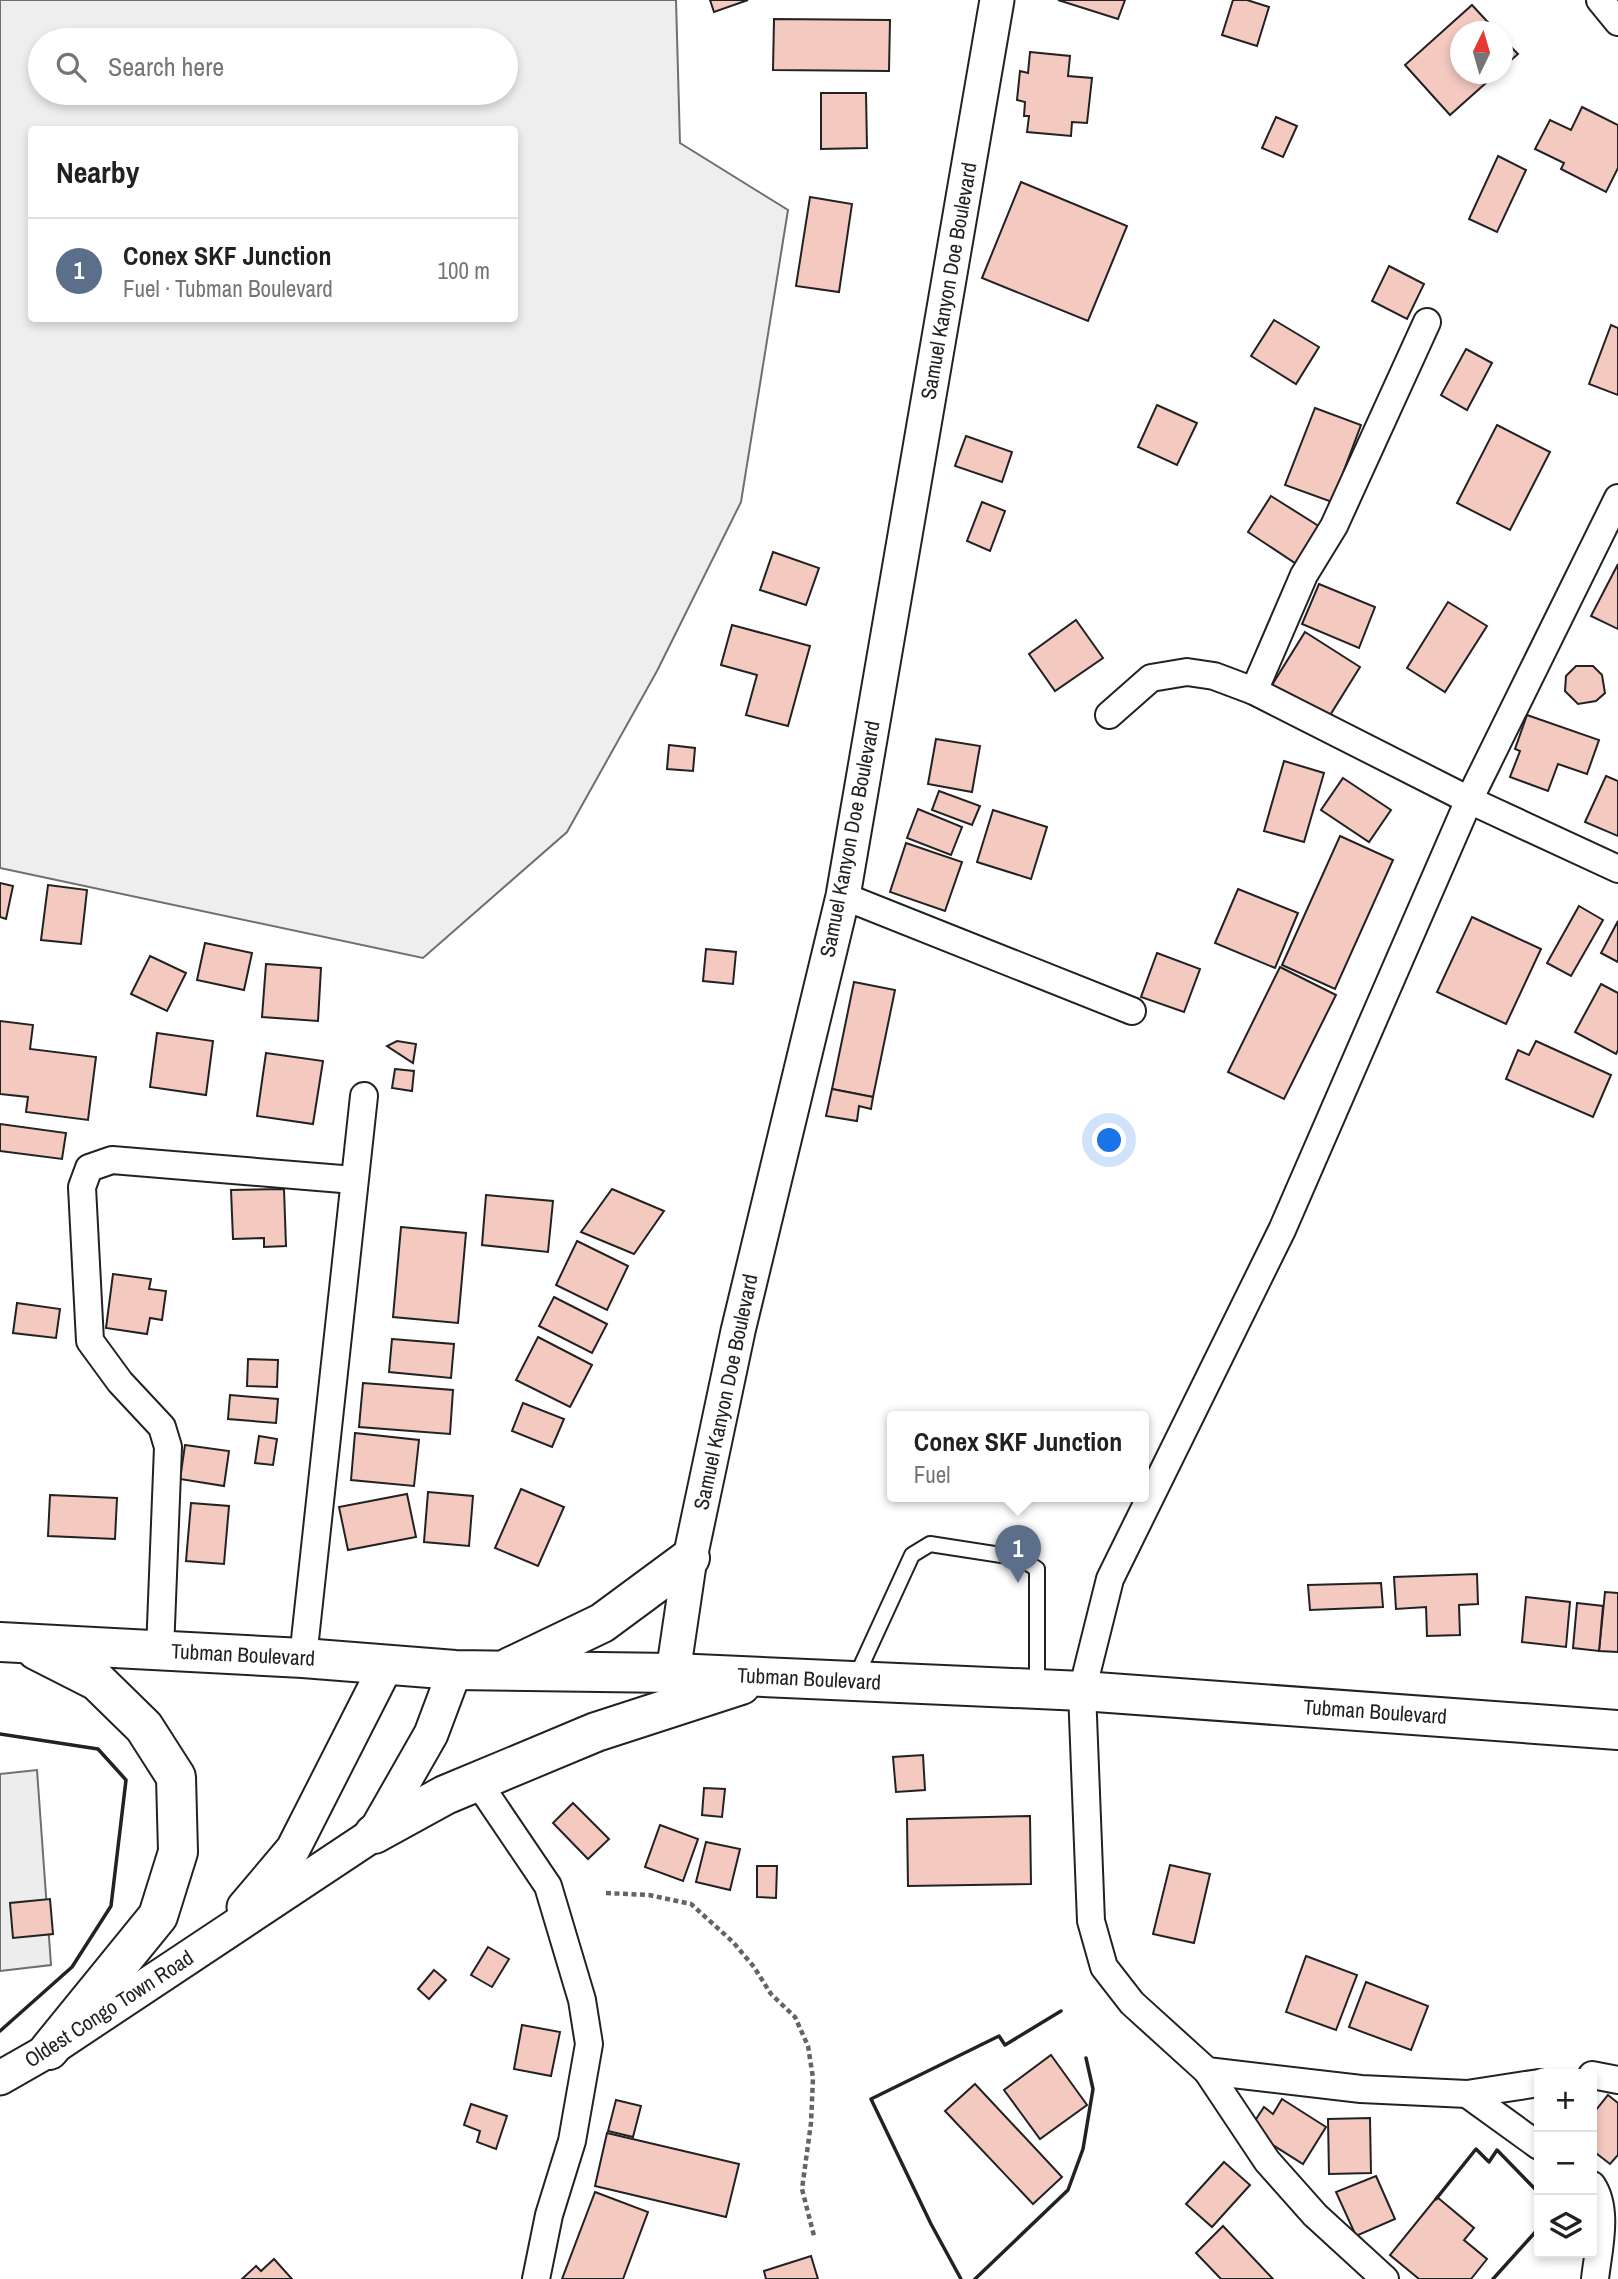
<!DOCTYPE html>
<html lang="en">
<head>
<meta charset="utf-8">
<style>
	:root { --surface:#fff; --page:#f2f2f2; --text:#202124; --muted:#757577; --line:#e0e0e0; --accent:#db2777 }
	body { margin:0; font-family:"Archivo Narrow",sans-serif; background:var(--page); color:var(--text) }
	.controls { position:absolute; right:21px; bottom:21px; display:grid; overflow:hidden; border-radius:7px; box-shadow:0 4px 10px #0003 }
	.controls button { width:63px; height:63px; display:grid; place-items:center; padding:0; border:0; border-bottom:2px solid var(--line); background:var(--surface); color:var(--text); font:35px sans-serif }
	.compass { position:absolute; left:1450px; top:21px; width:63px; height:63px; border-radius:50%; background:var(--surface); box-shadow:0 4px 10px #0003; rotate:5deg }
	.you { position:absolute; left:1110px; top:1141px; width:24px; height:24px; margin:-18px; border:5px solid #fff; border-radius:50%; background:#1a73e8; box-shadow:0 0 0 10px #1a73e833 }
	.badge { display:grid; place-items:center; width:46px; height:46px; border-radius:50%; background:var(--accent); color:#fff; font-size:23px; font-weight:700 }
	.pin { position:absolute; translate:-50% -58px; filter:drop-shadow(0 2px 4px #0008) }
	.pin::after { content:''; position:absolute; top:37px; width:24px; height:21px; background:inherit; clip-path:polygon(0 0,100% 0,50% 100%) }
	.popup { position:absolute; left:887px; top:1411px; width:262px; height:91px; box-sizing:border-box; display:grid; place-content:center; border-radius:7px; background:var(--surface); filter:drop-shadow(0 2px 5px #0005); font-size:23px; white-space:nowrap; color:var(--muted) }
	.popup b { font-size:26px; color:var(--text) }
	.popup::after { content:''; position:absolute; left:50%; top:100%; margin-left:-14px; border:14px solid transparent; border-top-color:var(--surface) }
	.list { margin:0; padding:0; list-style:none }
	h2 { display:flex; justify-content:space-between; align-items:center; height:91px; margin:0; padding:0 28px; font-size:30px }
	h2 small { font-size:23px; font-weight:400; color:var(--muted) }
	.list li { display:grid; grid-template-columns:46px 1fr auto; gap:21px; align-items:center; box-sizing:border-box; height:105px; padding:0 28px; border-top:2px solid var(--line) }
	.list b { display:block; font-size:26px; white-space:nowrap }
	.list p { margin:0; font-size:23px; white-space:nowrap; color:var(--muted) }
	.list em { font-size:23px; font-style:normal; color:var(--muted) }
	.icon { flex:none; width:38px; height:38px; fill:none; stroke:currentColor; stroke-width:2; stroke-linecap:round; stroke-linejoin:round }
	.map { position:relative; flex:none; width:1618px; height:2279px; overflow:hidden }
	.search { position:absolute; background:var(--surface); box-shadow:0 4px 10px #0003; left:28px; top:28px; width:490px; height:77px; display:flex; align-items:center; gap:18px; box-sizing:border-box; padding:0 24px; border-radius:38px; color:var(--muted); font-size:26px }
	.panel { position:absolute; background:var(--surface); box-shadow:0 4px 10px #0003; left:28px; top:126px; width:490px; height:196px; border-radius:7px }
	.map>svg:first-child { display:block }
</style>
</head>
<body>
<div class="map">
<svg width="1618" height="2279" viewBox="0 0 1618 2279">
	<rect width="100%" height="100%" fill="#fff"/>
	<!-- green -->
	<path fill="#eee" stroke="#6f6f6f" stroke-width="2" fill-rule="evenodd" d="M0 0H676L680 143 788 210 741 502 657 671 567 832 423 958 0 868ZM40 40H506V93H40ZM32 130H514V318H32Z"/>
	<!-- parking -->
	<polygon fill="#ededed" stroke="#6f6f6f" stroke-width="2" points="37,1770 51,1965 0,1971 0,1774"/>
	<!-- building -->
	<g fill="#f3c9c0" stroke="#222" stroke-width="2">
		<polygon points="710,0 748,0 714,12"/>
		<polygon points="1058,0 1125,0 1118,19"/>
		<polygon points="1233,0 1247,0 1269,7 1257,46 1222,35"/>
		<polygon points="1472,5 1497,32 1460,32 1460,74 1496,74 1450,115 1405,65"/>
		<polygon points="774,19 890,20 889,71 773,70"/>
		<polygon points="1502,38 1518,54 1502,68"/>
		<polygon points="1030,52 1070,56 1068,76 1092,78 1087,123 1072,122 1071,136 1027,132 1029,116 1024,116 1025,102 1017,100 1020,71 1028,73"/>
		<polygon points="821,93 866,93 867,148 821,149"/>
		<polygon points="1582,107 1618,125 1618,168 1606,192 1561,169 1564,163 1535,149 1550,120 1571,130"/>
		<polygon points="1276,117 1297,126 1283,157 1262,148"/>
		<polygon points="1498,156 1526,170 1497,232 1469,219"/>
		<polygon points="1021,182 1127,226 1088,321 982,278"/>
		<polygon points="810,197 852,204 839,292 796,286"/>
		<polygon points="1389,266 1424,284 1407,319 1372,301"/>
		<polygon points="1274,320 1319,347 1296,384 1251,356"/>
		<polygon points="1611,325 1618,328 1618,395 1589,384"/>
		<polygon points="1466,349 1492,363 1467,410 1441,395"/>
		<polygon points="1157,405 1197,423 1177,465 1138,447"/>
		<polygon points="1315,408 1361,425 1332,502 1285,485"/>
		<polygon points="1497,425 1550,452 1510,530 1457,503"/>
		<polygon points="966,436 1012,452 1002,482 955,466"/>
		<polygon points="1271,496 1325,530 1301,567 1248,532"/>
		<polygon points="982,502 1005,511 990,551 967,541"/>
		<polygon points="773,552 819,568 806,605 760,590"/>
		<polygon points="1618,564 1618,629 1591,616"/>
		<polygon points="1319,584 1375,607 1359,648 1302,624"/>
		<polygon points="1448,602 1487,626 1445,692 1407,668"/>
		<polygon points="1076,620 1103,658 1055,691 1029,654"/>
		<polygon points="732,625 810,646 788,726 746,715 757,675 721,665"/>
		<polygon points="1305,632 1360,667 1327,720 1272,685"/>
		<polygon points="1576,666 1593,666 1602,675 1605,693 1596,701 1578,704 1565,691 1566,676"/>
		<polygon points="1527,715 1599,740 1587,774 1558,764 1548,791 1510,777 1520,751 1515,749"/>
		<polygon points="936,739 980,746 972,792 928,784"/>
		<polygon points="669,745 695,748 693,771 667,769"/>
		<polygon points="1284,761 1324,773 1304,842 1264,831"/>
		<polygon points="1606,776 1618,781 1618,836 1585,822"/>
		<polygon points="1343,778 1391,810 1369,842 1321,810"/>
		<polygon points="939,791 980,806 972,825 932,810"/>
		<polygon points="918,809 962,827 951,855 907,838"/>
		<polygon points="993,810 1047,827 1031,879 977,862"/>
		<polygon points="1340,836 1393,860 1335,989 1282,965"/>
		<polygon points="906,843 962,862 945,911 890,892"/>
		<polygon points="0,883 13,886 6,919 0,917"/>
		<polygon points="48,885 87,890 81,944 41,940"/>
		<polygon points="1238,889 1298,913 1275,968 1215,943"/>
		<polygon points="1579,906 1603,920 1571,976 1547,963"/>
		<polygon points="1472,917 1541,949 1506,1024 1437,992"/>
		<polygon points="1618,921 1618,962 1601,953"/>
		<polygon points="205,943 252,953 244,990 197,980"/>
		<polygon points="706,949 736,952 733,984 703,981"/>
		<polygon points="1157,953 1200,969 1184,1012 1141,997"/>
		<polygon points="150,956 186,973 167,1011 131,994"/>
		<polygon points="266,964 321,968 318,1021 262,1017"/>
		<polygon points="1280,967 1336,995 1284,1099 1228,1072"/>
		<polygon points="854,982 895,990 873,1097 832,1089"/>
		<polygon points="1601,984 1618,993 1618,1050 1616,1054 1575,1032"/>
		<polygon points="0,1021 33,1025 30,1049 96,1057 88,1120 26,1112 28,1097 0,1094"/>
		<polygon points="157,1033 213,1041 206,1095 150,1087"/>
		<polygon points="397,1041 416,1044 413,1063 387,1046"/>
		<polygon points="1536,1041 1611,1075 1593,1117 1506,1079 1518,1050 1529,1055"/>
		<polygon points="266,1053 323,1061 313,1124 257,1116"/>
		<polygon points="395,1069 414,1071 412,1091 392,1088"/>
		<polygon points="832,1089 873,1097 871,1109 859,1106 857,1121 826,1116"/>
		<polygon points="0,1124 66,1133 62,1159 0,1151"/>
		<polygon points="284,1189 286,1246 264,1247 264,1238 233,1239 231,1190"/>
		<polygon points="612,1189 664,1211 634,1254 581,1232"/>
		<polygon points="486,1195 553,1201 548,1252 482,1245"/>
		<polygon points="401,1227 466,1233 458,1323 393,1317"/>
		<polygon points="577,1241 628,1266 607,1310 556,1285"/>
		<polygon points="113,1274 151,1279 149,1289 166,1291 162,1320 150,1318 147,1334 106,1328"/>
		<polygon points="554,1297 607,1324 592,1353 539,1326"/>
		<polygon points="17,1303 60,1309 56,1338 13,1333"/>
		<polygon points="538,1337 592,1365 570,1407 516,1380"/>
		<polygon points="392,1339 454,1344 451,1378 389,1372"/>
		<polygon points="248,1359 278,1360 277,1387 247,1386"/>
		<polygon points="363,1383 453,1390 450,1434 359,1427"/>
		<polygon points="230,1395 278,1399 276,1423 228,1419"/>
		<polygon points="523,1403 564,1419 552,1447 512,1431"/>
		<polygon points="355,1433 419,1440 414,1486 351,1480"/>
		<polygon points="259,1436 277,1439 273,1465 255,1463"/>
		<polygon points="185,1445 229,1451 224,1486 180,1479"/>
		<polygon points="521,1489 564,1507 538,1566 495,1548"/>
		<polygon points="428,1492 473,1496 469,1546 424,1542"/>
		<polygon points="407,1494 416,1537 348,1550 339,1507"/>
		<polygon points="50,1495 117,1498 115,1539 48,1536"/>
		<polygon points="191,1503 229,1506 224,1564 186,1561"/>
		<polygon points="1477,1574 1478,1604 1459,1605 1460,1635 1427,1636 1426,1607 1396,1609 1394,1577"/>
		<polygon points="1381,1583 1383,1607 1310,1610 1308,1585"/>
		<polygon points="1605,1592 1618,1593 1618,1652 1599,1651"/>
		<polygon points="1526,1597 1570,1602 1566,1647 1522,1642"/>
		<polygon points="1577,1603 1603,1606 1599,1651 1573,1648"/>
		<polygon points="923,1755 925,1790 896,1792 893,1757"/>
		<polygon points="704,1788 725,1789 722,1817 702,1815"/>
		<polygon points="573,1803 609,1839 588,1859 553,1823"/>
		<polygon points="1030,1816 1031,1884 908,1886 907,1819"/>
		<polygon points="660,1825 698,1839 683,1881 645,1867"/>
		<polygon points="706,1842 740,1849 730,1890 696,1882"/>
		<polygon points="1170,1865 1210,1874 1194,1943 1153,1934"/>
		<polygon points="757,1866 777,1866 776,1898 757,1897"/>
		<polygon points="50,1899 53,1934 13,1938 10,1903"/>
		<polygon points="488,1947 509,1959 492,1987 471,1975"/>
		<polygon points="1306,1956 1357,1975 1336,2030 1286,2012"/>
		<polygon points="434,1970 446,1980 429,1999 418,1989"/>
		<polygon points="1366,1982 1428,2006 1411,2050 1349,2027"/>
		<polygon points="522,2025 560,2032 551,2076 514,2069"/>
		<polygon points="1051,2055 1087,2105 1040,2139 1004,2090"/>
		<polygon points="975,2084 1062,2177 1033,2204 945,2111"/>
		<polygon points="1608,2095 1618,2103 1618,2155 1610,2164 1592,2150 1592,2115"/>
		<polygon points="1282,2099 1326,2127 1303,2164 1249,2130 1264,2107 1273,2114"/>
		<polygon points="616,2100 641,2106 633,2137 608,2131"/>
		<polygon points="471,2104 507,2116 496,2149 477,2142 480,2131 464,2125"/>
		<polygon points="1370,2118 1371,2173 1329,2174 1328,2119"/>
		<polygon points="607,2133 739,2164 726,2217 595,2186"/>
		<polygon points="1224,2162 1250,2185 1212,2227 1186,2204"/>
		<polygon points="1376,2176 1395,2219 1356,2236 1336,2192"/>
		<polygon points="595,2192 648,2212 623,2279 562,2279"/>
		<polygon points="1437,2197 1474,2228 1464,2240 1487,2259 1471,2279 1419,2279 1390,2255"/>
		<polygon points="1223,2226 1273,2279 1221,2279 1196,2253"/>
		<polygon points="811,2256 818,2279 766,2279 764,2271"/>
		<polygon points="274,2259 292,2279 242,2279 256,2266 261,2271"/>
	</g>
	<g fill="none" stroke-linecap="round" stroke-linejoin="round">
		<defs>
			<polyline id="service" points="856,1677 912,1555 930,1544 1020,1558 1037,1569 1037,1688"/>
			<g id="minor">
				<polyline points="1600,0 1618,22"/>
				<polyline points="1254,691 1304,575 1334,526 1427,322"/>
				<polyline points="1109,715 1151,678 1187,672 1214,676 1254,691 1469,800 1618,869"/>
				<polyline points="843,896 1132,1011"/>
				<polyline points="160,1651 168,1447 162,1427 120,1382 90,1341 82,1187 89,1168 112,1160 354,1180"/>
				<polyline points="303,1658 364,1096"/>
				<polyline points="477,1781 548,1886 582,2000 589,2044 572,2141 549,2215 536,2279"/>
				<polyline points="1207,2071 1267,2161 1315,2215 1385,2279"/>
				<polyline points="1592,2075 1618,2080"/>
				<polyline points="1539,2083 1467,2094 1361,2089 1207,2071 1132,2003 1104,1967 1091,1921 1082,1691 1110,1579 1282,1230 1469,800 1618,498"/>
				<polyline points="1467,2094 1539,2146"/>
				<path d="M1592 2185C1609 2210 1598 2251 1595 2279"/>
			</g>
			<g id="tertiary">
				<polyline points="673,1673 690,1558 738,1331 843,896 997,0"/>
				<polyline points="244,1907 293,1849 387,1664"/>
				<polyline points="0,2078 49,2050 374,1834 431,1734 455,1670"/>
			</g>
			<g id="trunk">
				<polyline points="0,1642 303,1658 455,1670 673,1673 1082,1691 1618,1730"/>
				<polyline points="36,1650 97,1681 144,1727 176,1777 178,1852 158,1916 49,2050"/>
				<polyline points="510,1667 602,1623 690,1558"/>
				<polyline points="374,1834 445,1795 596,1732 741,1685"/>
			</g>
		</defs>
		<!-- service casing -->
		<use href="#service" stroke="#222" stroke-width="18"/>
		<!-- minor casing -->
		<use href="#minor" stroke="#222" stroke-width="30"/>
		<!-- tertiary casing -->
		<use href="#tertiary" stroke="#222" stroke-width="37"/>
		<!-- trunk casing -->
		<use href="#trunk" stroke="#222" stroke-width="42"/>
		<!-- path -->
		<polyline stroke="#646464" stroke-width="4.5" stroke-dasharray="5 3.5" stroke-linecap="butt" points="606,1893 649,1895 691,1904 733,1942 754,1967 771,1994 795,2017 808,2046 813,2078 811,2123 802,2189 814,2236"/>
		<!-- service -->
		<use href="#service" stroke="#fff" stroke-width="14"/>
		<!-- minor -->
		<use href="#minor" stroke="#fff" stroke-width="26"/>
		<!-- tertiary -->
		<use href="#tertiary" stroke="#fff" stroke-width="33"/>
		<!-- trunk -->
		<use href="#trunk" stroke="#fff" stroke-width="38"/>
		<!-- wall -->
		<g stroke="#222" stroke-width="3.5">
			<polyline points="0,1734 98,1749 126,1780 111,1906 72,1967 0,2031"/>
			<polyline points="1436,2199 1476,2149 1489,2162 1497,2150 1539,2193"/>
			<polyline points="961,2279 931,2224 871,2099 999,2036 1005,2045 1061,2011"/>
			<polyline points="975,2279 1068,2190 1083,2149 1093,2089 1086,2058"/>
			<polyline points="1493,2279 1539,2228"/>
		</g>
	</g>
	<g text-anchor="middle" stroke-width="5" stroke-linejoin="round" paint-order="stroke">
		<!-- street labels -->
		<g font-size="21" fill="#222" stroke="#fff">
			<text transform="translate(949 281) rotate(-80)" y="7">Samuel Kanyon Doe Boulevard</text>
			<text transform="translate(850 839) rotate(-79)" y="7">Samuel Kanyon Doe Boulevard</text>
			<text transform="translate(726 1392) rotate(-78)" y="7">Samuel Kanyon Doe Boulevard</text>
			<text transform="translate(243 1655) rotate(3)" y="7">Tubman Boulevard</text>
			<text transform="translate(809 1679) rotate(3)" y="7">Tubman Boulevard</text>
			<text transform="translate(1375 1712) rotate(4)" y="7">Tubman Boulevard</text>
			<text transform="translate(109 2009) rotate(-33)" y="7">Oldest Congo Town Road</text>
		</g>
	</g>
</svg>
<div class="controls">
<button>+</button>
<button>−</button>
<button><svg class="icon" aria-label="layers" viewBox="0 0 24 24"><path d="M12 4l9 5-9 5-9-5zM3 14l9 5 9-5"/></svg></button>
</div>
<svg class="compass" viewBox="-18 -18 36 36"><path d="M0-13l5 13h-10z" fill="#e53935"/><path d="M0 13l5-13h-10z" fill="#757577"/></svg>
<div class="you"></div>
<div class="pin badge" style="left:1018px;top:1583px;background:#5c6f8a">1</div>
<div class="popup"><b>Conex SKF Junction</b>Fuel</div>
<div class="search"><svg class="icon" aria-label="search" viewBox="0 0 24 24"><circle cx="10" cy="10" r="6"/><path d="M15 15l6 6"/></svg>Search here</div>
<section class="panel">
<h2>Nearby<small></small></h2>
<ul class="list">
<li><span class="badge" style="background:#5c6f8a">1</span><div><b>Conex SKF Junction</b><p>Fuel · Tubman Boulevard</p></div><em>100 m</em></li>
</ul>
</section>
</div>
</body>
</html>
